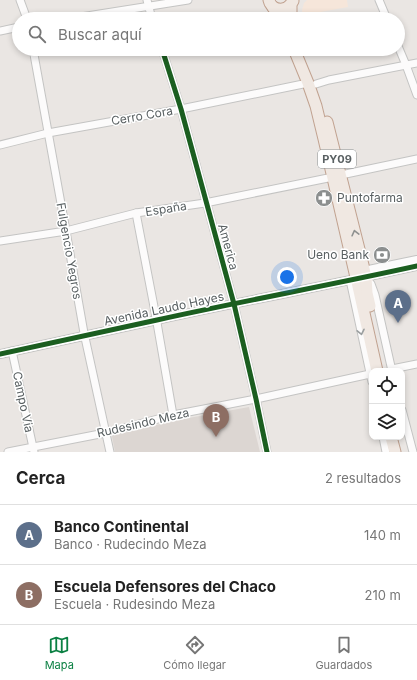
<!DOCTYPE html>
<html lang="es">
<head>
<meta charset="utf-8">
<style>
	:root { --surface:#fff; --page:#f2f2f2; --text:#222; --muted:#767676; --line:#e0e0e0; --accent:#0b8043 }
	body { margin:0; font-family:Inter,sans-serif; background:var(--page); color:var(--text) }
	.controls { position:absolute; right:12px; bottom:12px; display:grid; overflow:hidden; border-radius:8px; box-shadow:0 2px 6px #0003 }
	.controls button { width:36px; height:36px; display:grid; place-items:center; padding:0; border:0; border-bottom:1px solid var(--line); background:var(--surface); color:var(--text); font:20px sans-serif }
	.you { position:absolute; left:287px; top:277px; width:14px; height:14px; margin:-10px; border:3px solid #fff; border-radius:50%; background:#1a73e8; box-shadow:0 0 0 6px #1a73e833 }
	.badge { display:grid; place-items:center; width:26px; height:26px; border-radius:50%; background:var(--accent); color:#fff; font-size:13px; font-weight:700 }
	.pin { position:absolute; translate:-50% -33px; filter:drop-shadow(0 1px 2px #0008) }
	.pin::after { content:''; position:absolute; top:21px; width:14px; height:12px; background:inherit; clip-path:polygon(0 0,100% 0,50% 100%) }
	.list { margin:0; padding:0; list-style:none }
	h2 { display:flex; justify-content:space-between; align-items:center; height:52px; margin:0; padding:0 16px; font-size:17px }
	h2 small { font-size:13px; font-weight:400; color:var(--muted) }
	.list li { display:grid; grid-template-columns:26px 1fr auto; gap:12px; align-items:center; box-sizing:border-box; height:60px; padding:0 16px; border-top:1px solid var(--line) }
	.list b { display:block; font-size:15px; white-space:nowrap }
	.list p { margin:0; font-size:13px; white-space:nowrap; color:var(--muted) }
	.list em { font-size:13px; font-style:normal; color:var(--muted) }
	.icon { flex:none; width:22px; height:22px; fill:none; stroke:currentColor; stroke-width:2; stroke-linecap:round; stroke-linejoin:round }
	.map { position:relative; flex:none; width:417px; height:452px; overflow:hidden }
	.search { position:absolute; background:var(--surface); box-shadow:0 2px 6px #0003; left:12px; right:12px; top:12px; height:44px; display:flex; align-items:center; gap:10px; box-sizing:border-box; padding:0 14px; border-radius:22px; color:var(--muted); font-size:15px }
	.sheet { height:172px; background:var(--surface) }
	nav { display:flex; justify-content:space-around; align-items:center; box-sizing:border-box; height:56px; border-top:1px solid var(--line); background:var(--surface); font-size:11px; color:var(--muted) }
	nav a { display:grid; justify-items:center; gap:2px }
	nav .on { color:var(--accent) }
	.map>svg:first-child { display:block }
</style>
</head>
<body>
<div class="map">
<svg width="417" height="452" viewBox="0 0 417 452">
	<rect width="100%" height="100%" fill="#eae6e3"/>
	<!-- commercial -->
	<polygon fill="#f6e6da" points="307,0 347,0 348,7 315,13 316,19 303,19 302,10 304,3"/>
	<!-- education -->
	<polygon fill="#dcd6d2" points="249,407 260,452 115,452 112,436 172,421"/>
	<g fill="none" stroke-linecap="round" stroke-linejoin="round">
		<defs>
			<g id="minor">
				<polyline points="20,0 27,19"/>
				<polyline points="147,0 152,19"/>
				<polyline points="379,0 387,19"/>
				<polyline points="68,19 188,0"/>
				<polyline points="0,31 19,27"/>
				<polyline points="398,46 406,65 417,95"/>
				<polyline points="33,49 66,231 84,333 110,452"/>
				<polyline points="162,49 181,109 234,304 256,399 267,452"/>
				<polyline points="316,84 329,80 417,63"/>
				<polyline points="0,145 48,133 181,109 308,83"/>
				<polyline points="341,175 417,159"/>
				<polyline points="136,213 156,317 173,415"/>
				<polyline points="0,241 66,231 136,213 205,203 333,177"/>
				<polyline points="367,279 371,284 375,295 392,371"/>
				<polyline points="350,280 372,382"/>
				<polyline points="12,351 34,452"/>
				<polyline points="392,369 417,364"/>
				<polyline points="402,410 413,452"/>
				<polyline points="383,437 386,452"/>
				<polyline points="8,452 105,433 173,415 256,399 370,374"/>
			</g>
			<g id="tertiary">
				<polyline points="359,272 417,260"/>
				<path d="M0 354C52 343 104 331 157 320 243 301 331 285 417 266"/>
			</g>
			<g id="trunk">
				<polyline points="269,0 270,3 281,19"/>
				<path d="M273 7C280 11 286 10 291 4"/>
				<polyline points="291,19 291,4 293,1"/>
				<polyline points="294,49 308,83 316,106 324,139 355,273 377,371"/>
				<polyline points="327,122 366,277 367,293 370,306"/>
				<polyline points="391,437 395,452"/>
			</g>
		</defs>
		<!-- minor casing -->
		<use href="#minor" stroke="#c4c4c3" stroke-width="9"/>
		<!-- tertiary casing -->
		<use href="#tertiary" stroke="#c4c4c3" stroke-width="10"/>
		<!-- trunk casing -->
		<use href="#trunk" stroke="#c1a290" stroke-width="13"/>
		<!-- minor -->
		<use href="#minor" stroke="#fcfbfb" stroke-width="7"/>
		<!-- tertiary -->
		<use href="#tertiary" stroke="#fcfbfb" stroke-width="8"/>
		<!-- trunk -->
		<use href="#trunk" stroke="#f0e8e2" stroke-width="11"/>
		<defs>
			<g id="cycleway">
				<polyline points="162,49 181,109 234,304 256,399 267,452"/>
				<path d="M0 354C52 343 104 331 157 320 243 301 331 285 417 266"/>
			</g>
		</defs>
		<!-- cycleway casing -->
		<use href="#cycleway" stroke="#fff" stroke-width="8"/>
		<!-- cycleway -->
		<use href="#cycleway" stroke="#1b5e20" stroke-width="5"/>
	</g>
	<!-- one-way arrows -->
	<defs><path id="oneway-chevron" d="M-2-3.5L2.5 0L-2 3.5" fill="none" stroke-width="1.6" stroke-linecap="round" stroke-linejoin="round"/></defs>
	<use stroke="#8e908f" href="#oneway-chevron" transform="translate(355 233) rotate(-104)"/>
	<use stroke="#9a9e9f" href="#oneway-chevron" transform="translate(361 332) rotate(78)"/>
	<!-- icons -->
	<defs>
		<symbol id="pharmacy-disc" viewBox="-11 -11 22 22"><circle r="9.5" fill="#8c8f8f" stroke="#fff"/><path d="M-2-6h4v4h4v4h-4v4h-4v-4h-4v-4h4Z" fill="#fff"/></symbol>
		<symbol id="bank-disc" viewBox="-11 -11 22 22"><circle r="9.5" fill="#8c8f8f" stroke="#fff"/><path d="M-6-4H6V4H-6ZM0-2.3a2.3 2.3 0 1 0 0 4.6a2.3 2.3 0 1 0 0-4.6Z" fill="#fff"/></symbol>
	</defs>
	<g fill-rule="evenodd">
		<use href="#pharmacy-disc" x="314" y="188" width="20" height="20"/>
		<use href="#bank-disc" x="372" y="245" width="20" height="20"/>
	</g>
	<g text-anchor="middle" stroke-width="3" stroke-linejoin="round" paint-order="stroke">
		<!-- shield labels -->
		<rect fill="#fff" stroke="#8b9091" stroke-width="1" x="318" y="150" width="38" height="18" rx="3"/>
		<g font-size="11" font-weight="bold" fill="#596062">
			<text x="337" y="163">PY09</text>
		</g>
		<!-- street labels -->
		<g font-size="12" fill="#596062" stroke="#fff">
			<text transform="translate(142 116) rotate(-10)" y="4">Cerro Cora</text>
			<text transform="translate(166 209) rotate(-9)" y="4">España</text>
			<text transform="translate(228 247) rotate(75)" y="4">America</text>
			<text transform="translate(69 251) rotate(80)" y="4">Fulgencio Yegros</text>
			<text transform="translate(164 309) rotate(-12)" y="4">Avenida Laudo Hayes</text>
			<text transform="translate(23 402) rotate(78)" y="4">Campo Via</text>
			<text transform="translate(143 423) rotate(-13)" y="4">Rudesindo Meza</text>
		</g>
		<!-- poi labels -->
		<g font-size="12" fill="#596062" stroke="#fff" text-anchor="start">
			<text x="337" y="202">Puntofarma</text>
			<text x="369" y="259" text-anchor="end">Ueno Bank</text>
		</g>
	</g>
</svg>
<div class="controls">
<button><svg class="icon" aria-label="locate" viewBox="0 0 24 24"><circle cx="12" cy="12" r="6"/><path d="M12 2v4M12 18v4M2 12h4M18 12h4"/></svg></button>
<button><svg class="icon" aria-label="layers" viewBox="0 0 24 24"><path d="M12 4l9 5-9 5-9-5zM3 14l9 5 9-5"/></svg></button>
</div>
<div class="you"></div>
<div class="pin badge" style="left:398px;top:323px;background:#5c6f8a">A</div>
<div class="pin badge" style="left:216px;top:437px;background:#8d6e63">B</div>
<div class="search"><svg class="icon" aria-label="search" viewBox="0 0 24 24"><circle cx="10" cy="10" r="6"/><path d="M15 15l6 6"/></svg>Buscar aquí</div>
</div>
<section class="sheet">
<h2>Cerca<small>2 resultados</small></h2>
<ul class="list">
<li><span class="badge" style="background:#5c6f8a">A</span><div><b>Banco Continental</b><p>Banco · Rudecindo Meza</p></div><em>140 m</em></li>
<li><span class="badge" style="background:#8d6e63">B</span><div><b>Escuela Defensores del Chaco</b><p>Escuela · Rudesindo Meza</p></div><em>210 m</em></li>
</ul>
</section>
<nav>
<a class="on"><svg class="icon" aria-label="map" viewBox="0 0 24 24"><path d="M3 6l6-2 6 2 6-2v14l-6 2-6-2-6 2zM9 4v14M15 6v14"/></svg>Mapa</a>
<a><svg class="icon" aria-label="directions" viewBox="0 0 24 24"><path d="M12 3l9 9-9 9-9-9zM9 14v-3h6M13 9l2 2-2 2"/></svg>Cómo llegar</a>
<a><svg class="icon" aria-label="saved" viewBox="0 0 24 24"><path d="M7 4h10v16l-5-4-5 4z"/></svg>Guardados</a>
</nav>
</body>
</html>
